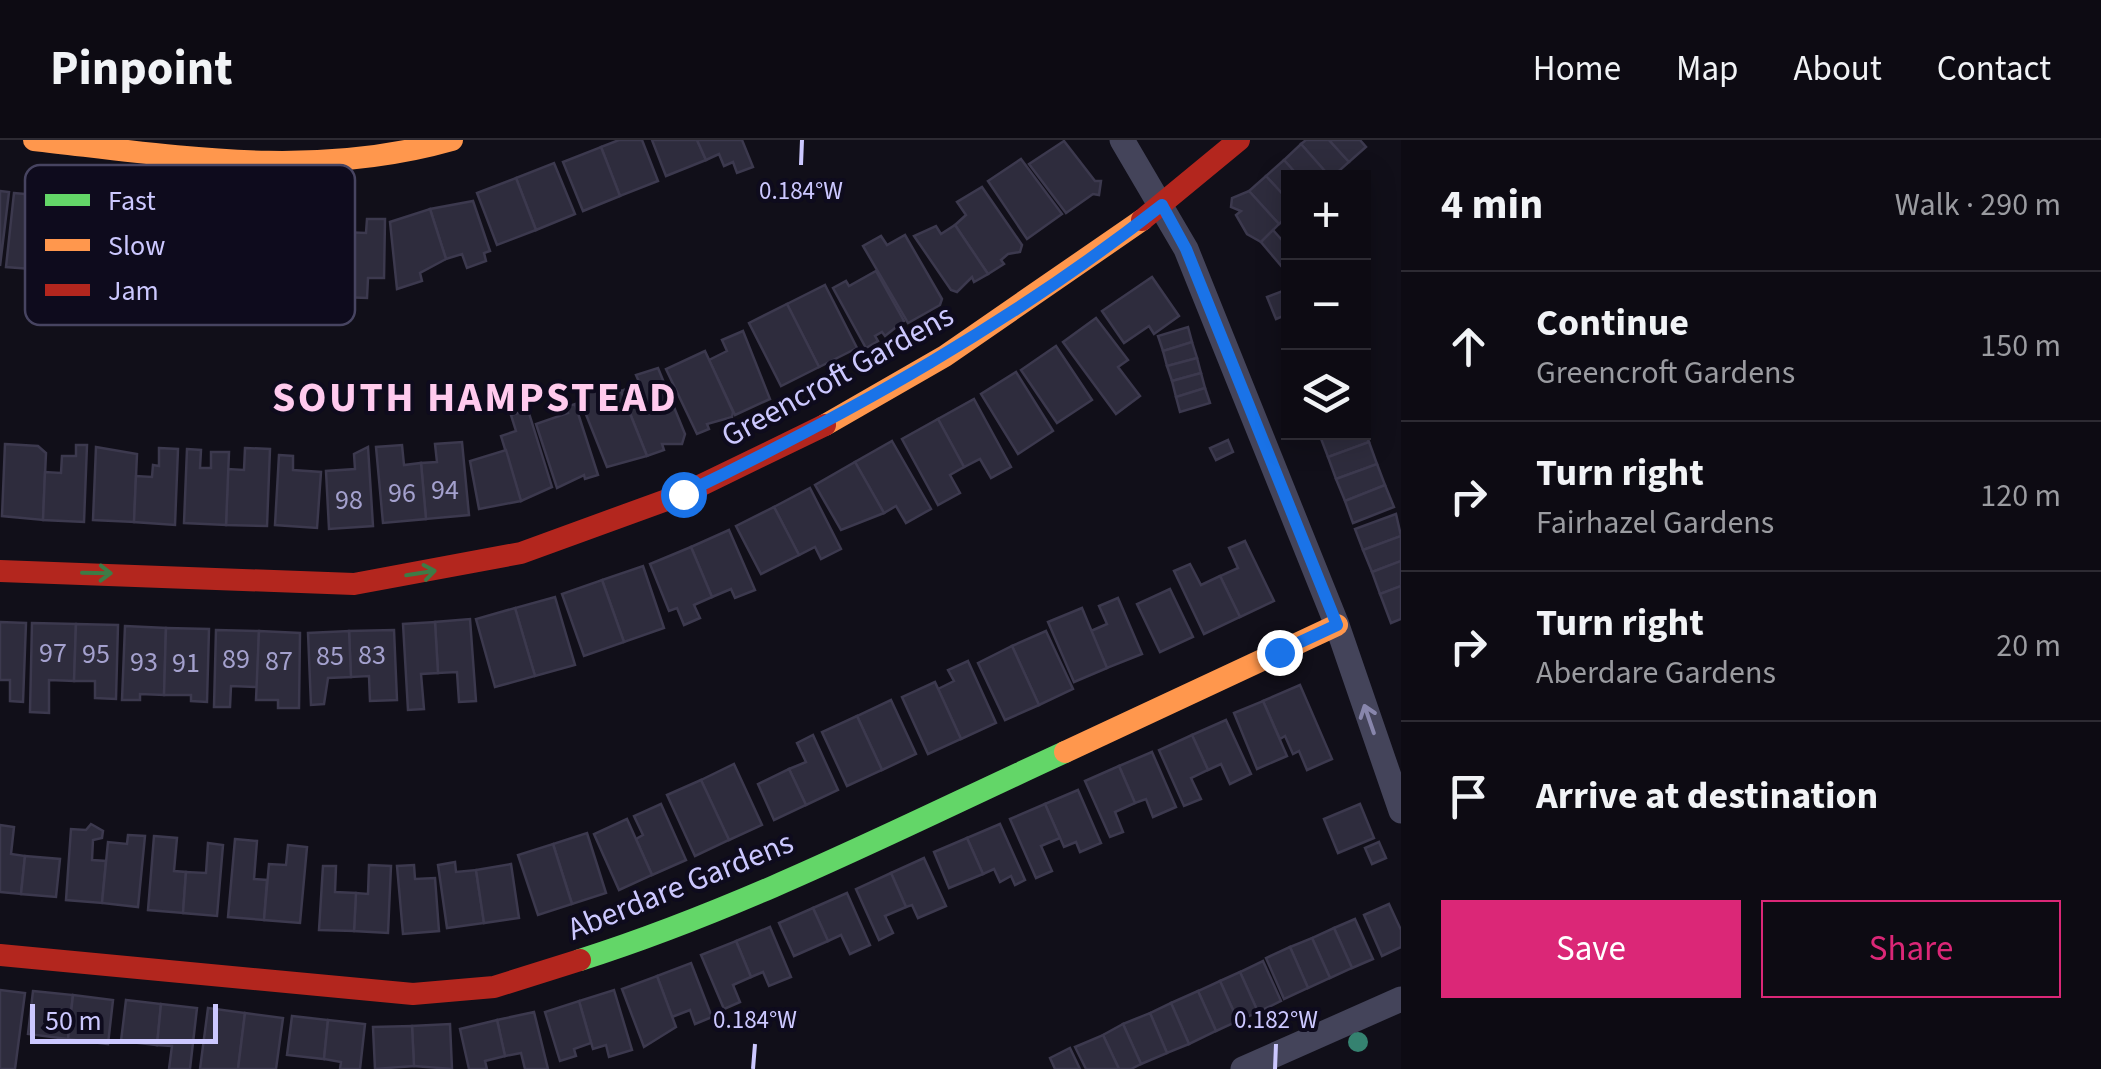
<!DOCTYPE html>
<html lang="en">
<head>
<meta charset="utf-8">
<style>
	:root { --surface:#0d0b13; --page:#16141c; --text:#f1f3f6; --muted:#9a9ba0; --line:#2d2b33; --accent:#db2777 }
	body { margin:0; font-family:"Source Sans 3",sans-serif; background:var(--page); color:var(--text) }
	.controls { position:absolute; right:30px; top:30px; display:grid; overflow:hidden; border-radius:0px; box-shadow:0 5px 25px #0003 }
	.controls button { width:90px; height:90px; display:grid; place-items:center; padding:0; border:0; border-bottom:2px solid var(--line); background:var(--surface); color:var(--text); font:50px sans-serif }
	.scale { position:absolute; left:30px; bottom:25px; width:188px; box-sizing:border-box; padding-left:10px; border:5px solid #ccc8ff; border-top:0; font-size:28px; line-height:35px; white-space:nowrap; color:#ccc8ff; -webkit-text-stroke:8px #0e0b1d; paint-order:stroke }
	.stop { position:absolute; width:30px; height:30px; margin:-22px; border:8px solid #1a73e8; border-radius:50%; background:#fff }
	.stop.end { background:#1a73e8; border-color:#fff; box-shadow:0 2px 10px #0008 }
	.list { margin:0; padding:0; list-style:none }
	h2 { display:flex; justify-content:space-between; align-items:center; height:130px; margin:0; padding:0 40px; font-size:42px }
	h2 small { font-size:32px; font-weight:400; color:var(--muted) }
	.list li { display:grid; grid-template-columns:65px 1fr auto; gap:30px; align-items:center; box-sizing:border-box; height:150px; padding:0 40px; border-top:2px solid var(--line) }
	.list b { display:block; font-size:38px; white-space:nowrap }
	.list p { margin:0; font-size:32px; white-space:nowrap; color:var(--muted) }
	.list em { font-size:32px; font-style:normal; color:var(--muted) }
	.actions { display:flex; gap:20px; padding:30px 40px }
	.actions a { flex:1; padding:22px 0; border:2px solid var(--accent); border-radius:0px; text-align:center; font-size:35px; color:var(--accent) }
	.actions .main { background:var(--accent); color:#fff }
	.icon { flex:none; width:55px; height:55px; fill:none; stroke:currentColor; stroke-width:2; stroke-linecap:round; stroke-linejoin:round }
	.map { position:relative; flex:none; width:1401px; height:929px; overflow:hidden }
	header { display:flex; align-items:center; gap:60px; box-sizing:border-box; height:140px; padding:0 50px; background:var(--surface); border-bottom:2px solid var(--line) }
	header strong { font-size:48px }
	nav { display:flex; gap:55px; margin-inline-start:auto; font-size:35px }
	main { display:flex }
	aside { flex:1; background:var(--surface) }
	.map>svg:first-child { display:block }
</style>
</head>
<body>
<header>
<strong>Pinpoint</strong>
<nav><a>Home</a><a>Map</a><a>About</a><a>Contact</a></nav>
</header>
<main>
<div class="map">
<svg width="1401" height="929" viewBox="0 0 1401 929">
	<rect width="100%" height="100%" fill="#110f19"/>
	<!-- building -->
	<g fill="#2e2c3d" stroke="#3c394e" stroke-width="2.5">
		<polygon points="619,0 642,0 658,41 620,56 601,7"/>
		<polygon points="652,0 697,0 706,20 666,36"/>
		<polygon points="697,0 742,0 753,27 737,33 733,22 724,26 719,14 706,20"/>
		<polygon points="1306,0 1329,0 1349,22 1331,38 1301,4"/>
		<polygon points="1329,0 1360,0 1366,7 1349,22"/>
		<polygon points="1064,1 1095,41 1101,41 1099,55 1093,54 1066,73 1029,24"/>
		<polygon points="1301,4 1331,38 1300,38 1284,20"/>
		<polygon points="601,7 620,56 583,71 563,22"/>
		<polygon points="1021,19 1062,74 1027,99 988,41"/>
		<polygon points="1284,20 1300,38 1288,38 1288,60 1266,36"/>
		<polygon points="554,23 575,74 536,90 516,38"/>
		<polygon points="1266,36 1288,60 1288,76 1279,84 1249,51"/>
		<polygon points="516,38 536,90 497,105 477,53"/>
		<polygon points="982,47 1022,105 1020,112 1008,114 1001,120 1004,124 988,134 955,85 966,75 957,62"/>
		<polygon points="0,51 9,52 0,126"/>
		<polygon points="1249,51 1279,84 1261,102 1247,94 1236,75 1241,71 1231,67 1232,58"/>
		<polygon points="14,53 57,57 51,109 34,107 31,129 6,127"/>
		<polygon points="473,61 490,111 484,113 486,121 467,128 462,114 446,119 430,69"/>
		<polygon points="430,69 446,119 420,133 422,141 397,149 390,82"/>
		<polygon points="367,79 385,79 384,138 368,138 367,158 341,157 343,92 366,93"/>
		<polygon points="955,85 988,134 974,142 972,137 957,152 951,150 914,96 936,86 941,94"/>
		<polygon points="1273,90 1288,107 1288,121 1282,127 1261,102"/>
		<polygon points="905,95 942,159 940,165 908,183 863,106 881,96 887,105"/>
		<polygon points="876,131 904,181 885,196 882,192 875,196 878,201 866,208 833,148 846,141 849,146"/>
		<polygon points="1152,137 1179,176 1154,194 1149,186 1124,203 1102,171"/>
		<polygon points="825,145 857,208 819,227 787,164"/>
		<polygon points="1288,149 1288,174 1276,179 1267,157"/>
		<polygon points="787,164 819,227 781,246 749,183"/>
		<polygon points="1096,178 1128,220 1118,227 1140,256 1116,274 1063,202"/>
		<polygon points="1188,187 1192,202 1163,211 1158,196"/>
		<polygon points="743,191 770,259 735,275 709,220 727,211 722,200"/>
		<polygon points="1192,202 1197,218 1167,226 1163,211"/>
		<polygon points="1056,206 1092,260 1057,283 1021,230"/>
		<polygon points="705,211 733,272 732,277 707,284 709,289 697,294 666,229"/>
		<polygon points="1197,218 1201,233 1172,241 1167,226"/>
		<polygon points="658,228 685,294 682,304 662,304 664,310 647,316 621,251 640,244 636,235"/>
		<polygon points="1016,232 1053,291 1018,314 981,254"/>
		<polygon points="1201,233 1205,248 1176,257 1172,241"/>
		<polygon points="599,244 605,258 621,251 647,316 607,327 577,252"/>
		<polygon points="1205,248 1210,263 1180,272 1176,257"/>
		<polygon points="974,259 1011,327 991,338 980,319 964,327 938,279"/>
		<polygon points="575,264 598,335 585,339 584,335 557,348 536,284 568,273 566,267"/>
		<polygon points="528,270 552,347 521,361 501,296 516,291 511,275"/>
		<polygon points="938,279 964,327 950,335 960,353 938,365 902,299"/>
		<polygon points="1364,288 1369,302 1328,317 1320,296 1364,292"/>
		<polygon points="1228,300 1233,312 1216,320 1210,308"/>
		<polygon points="892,301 931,369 906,383 896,366 884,373 855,322"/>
		<polygon points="462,302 469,375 426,379 421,323 437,322 435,304"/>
		<polygon points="1369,302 1377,324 1336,339 1328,317"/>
		<polygon points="5,304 38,306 46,313 43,380 2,376"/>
		<polygon points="76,305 87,305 84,382 43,380 45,332 61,333 62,316 76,316"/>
		<polygon points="402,305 404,325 421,323 426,379 383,383 376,307"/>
		<polygon points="96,307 137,314 134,382 93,380"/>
		<polygon points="368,307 373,386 329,389 326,331 355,329 354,314"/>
		<polygon points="159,308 178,309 175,385 134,382 136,336 152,337 153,325 159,326"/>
		<polygon points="245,308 270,309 267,386 226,385 228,329 244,330"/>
		<polygon points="187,309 201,310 200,328 211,328 211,312 229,312 226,385 184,383"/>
		<polygon points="506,310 521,361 479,369 470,321"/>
		<polygon points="279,315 293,316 293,330 321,332 317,388 275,385"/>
		<polygon points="855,322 884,373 841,390 815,345"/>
		<polygon points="1377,324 1385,345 1345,361 1336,339"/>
		<polygon points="1385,345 1394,367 1353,383 1345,361"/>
		<polygon points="810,348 841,409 821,419 815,407 799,415 774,367"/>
		<polygon points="774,367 799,415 761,434 736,386"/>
		<polygon points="1396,374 1401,396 1363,410 1355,389"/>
		<polygon points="729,390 755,450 735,458 731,449 712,457 691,407"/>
		<polygon points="1401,396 1401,421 1372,432 1363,410"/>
		<polygon points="1245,401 1274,461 1240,477 1220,436 1238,428 1229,408"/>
		<polygon points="691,407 712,457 694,465 700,478 684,485 677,468 669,471 650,424"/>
		<polygon points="1401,421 1401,446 1380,454 1372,432"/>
		<polygon points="1190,424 1201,445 1220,436 1240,477 1204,494 1174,431"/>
		<polygon points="643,426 664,488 624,502 602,440"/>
		<polygon points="602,440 624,502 584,516 562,454"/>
		<polygon points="1401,446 1401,479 1391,483 1380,454"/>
		<polygon points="1170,449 1193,497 1160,512 1137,464"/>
		<polygon points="555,457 575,525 535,536 515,468"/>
		<polygon points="1118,458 1142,514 1107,528 1091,491 1107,484 1099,466"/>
		<polygon points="515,468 535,536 495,547 476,479"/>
		<polygon points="1082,468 1107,528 1074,542 1048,482"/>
		<polygon points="470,479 476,561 459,562 457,532 438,533 435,482"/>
		<polygon points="0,482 26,483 23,562 10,561 10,540 0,540"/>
		<polygon points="435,482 438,533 421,534 424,569 408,570 403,484"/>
		<polygon points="32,483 76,484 74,541 49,540 49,573 30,572"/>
		<polygon points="76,484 118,485 116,559 95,558 95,541 74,541"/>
		<polygon points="125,486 166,488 164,555 140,554 140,560 122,560"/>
		<polygon points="166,488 209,489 207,562 191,561 191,555 164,555"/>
		<polygon points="216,490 259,491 257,547 231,546 230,567 214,567"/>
		<polygon points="394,490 397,560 370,561 369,536 351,537 349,491"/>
		<polygon points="259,491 300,493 299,568 278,568 278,560 256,560"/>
		<polygon points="349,491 351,537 328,538 324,564 311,565 308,493"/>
		<polygon points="1046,491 1073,549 1039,565 1012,506"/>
		<polygon points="1012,506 1039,565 1005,580 978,523"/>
		<polygon points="968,521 996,583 961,599 938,549 954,541 948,530"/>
		<polygon points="935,542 961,599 928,614 902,557"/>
		<polygon points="1300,545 1332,619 1307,630 1299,611 1293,614 1285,596 1280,599 1263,561"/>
		<polygon points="891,560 916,614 882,630 857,576"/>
		<polygon points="1263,561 1287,616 1257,629 1234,573"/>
		<polygon points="857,576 882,630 847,646 822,592"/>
		<polygon points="1226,580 1251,634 1230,644 1221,624 1208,630 1192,595"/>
		<polygon points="813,595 838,650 806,665 789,629 806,622 797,603"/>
		<polygon points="1192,595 1208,630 1191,638 1201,659 1184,666 1159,610"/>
		<polygon points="1152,612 1176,667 1153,677 1146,659 1135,663 1119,626"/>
		<polygon points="734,624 762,685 729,700 701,640"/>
		<polygon points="1119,626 1135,663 1115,672 1123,692 1110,697 1085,641"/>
		<polygon points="789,629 806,665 774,680 758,644"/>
		<polygon points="701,640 729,700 695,716 667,655"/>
		<polygon points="1078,650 1101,703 1080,712 1076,702 1064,707 1045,664"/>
		<polygon points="661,664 686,720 652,735 636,699 643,695 634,676"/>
		<polygon points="1045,664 1060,698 1041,706 1052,731 1036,738 1010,679"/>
		<polygon points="1360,664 1374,698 1338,713 1324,679"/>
		<polygon points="627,679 652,735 619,750 594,694"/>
		<polygon points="91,684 103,691 102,698 93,700 92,720 106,721 102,763 66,760 71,689 86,690"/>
		<polygon points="1000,684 1025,740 1015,745 1011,736 1000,742 994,729 983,734 967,698"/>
		<polygon points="0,685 14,687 11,714 25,716 21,754 0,752"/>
		<polygon points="587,693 606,753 572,764 553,704"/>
		<polygon points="128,695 145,696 138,767 102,763 108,702 127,704"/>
		<polygon points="154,696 177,698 174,731 186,732 183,773 148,770"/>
		<polygon points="967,698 983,734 949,748 934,712"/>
		<polygon points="235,699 257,701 254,739 267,740 264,780 228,777"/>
		<polygon points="1379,702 1386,718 1372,724 1365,708"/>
		<polygon points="208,703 223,705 217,776 183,773 186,732 206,733"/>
		<polygon points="553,704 572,764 538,775 518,715"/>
		<polygon points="288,705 307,707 300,783 264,780 269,724 286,725"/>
		<polygon points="25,716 60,719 56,757 21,754"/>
		<polygon points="924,718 946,766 918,778 912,765 906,767 891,733"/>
		<polygon points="455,722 456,732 476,730 484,783 447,788 438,725"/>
		<polygon points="511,724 519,778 484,783 476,730"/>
		<polygon points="369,725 391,726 388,793 354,791 356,753 368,754"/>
		<polygon points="414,725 415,739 435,738 439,791 403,794 397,726"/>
		<polygon points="323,726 336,726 335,752 356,753 354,791 319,790"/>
		<polygon points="891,733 906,767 885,776 893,793 879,800 856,749"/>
		<polygon points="847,753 870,805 850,814 841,795 828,801 813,768"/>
		<polygon points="1389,764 1401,790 1401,807 1382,816 1364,775"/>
		<polygon points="813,768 828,801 794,816 779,783"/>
		<polygon points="1355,779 1373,819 1352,828 1334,788"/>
		<polygon points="770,787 791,837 769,846 763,832 751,837 736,801"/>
		<polygon points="1334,788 1352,828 1330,838 1312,798"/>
		<polygon points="1312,798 1330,838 1308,848 1290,807"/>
		<polygon points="736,801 751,837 733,845 740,862 724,869 701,815"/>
		<polygon points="1290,807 1308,848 1284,859 1266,818"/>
		<polygon points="1263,821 1281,861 1258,872 1240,832"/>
		<polygon points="691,823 712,877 695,884 690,870 672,877 657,836"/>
		<polygon points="1240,832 1258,872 1238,881 1220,841"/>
		<polygon points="657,836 676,887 644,907 622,849"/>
		<polygon points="1220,841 1238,881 1216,891 1198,851"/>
		<polygon points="0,850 25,853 15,929 0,929"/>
		<polygon points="614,850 632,910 609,917 606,905 593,909 579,861"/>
		<polygon points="33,851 73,855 68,899 28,894"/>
		<polygon points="1198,851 1216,891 1189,904 1171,863"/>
		<polygon points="73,855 113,860 108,904 68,899"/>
		<polygon points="126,860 161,864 157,905 121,901"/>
		<polygon points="579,861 591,903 574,909 576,916 560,921 545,872"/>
		<polygon points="1171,863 1189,904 1167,913 1150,873"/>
		<polygon points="161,864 197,868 190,929 169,929 172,906 157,905"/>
		<polygon points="208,868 245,873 238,929 200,929"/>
		<polygon points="534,872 548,929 525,929 521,913 505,916 497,880"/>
		<polygon points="245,873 283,878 276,929 238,929"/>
		<polygon points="1150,873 1167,913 1141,924 1123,884"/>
		<polygon points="292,876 328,880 324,919 287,915"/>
		<polygon points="328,880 365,884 360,929 340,929 341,922 324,919"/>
		<polygon points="497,880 505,916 485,921 487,929 469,929 460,889"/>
		<polygon points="450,884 452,929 414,926 412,886"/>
		<polygon points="1123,884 1141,924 1131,929 1119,929 1103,895"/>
		<polygon points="412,886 414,926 375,929 373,887"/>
		<polygon points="1103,895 1119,929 1086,929 1075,907"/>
		<polygon points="1070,908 1080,929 1055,929 1050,918"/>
	</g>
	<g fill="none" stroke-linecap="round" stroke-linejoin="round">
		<!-- street -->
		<g stroke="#44445a" stroke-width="25">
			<polyline points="1122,0 1186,109 1337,485 1401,671"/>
			<polyline points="1243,929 1401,859"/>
		</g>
		<!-- fast -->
		<path stroke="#63d668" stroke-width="22" d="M580 820C747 767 906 685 1065 612"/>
		<!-- slow -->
		<g stroke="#ff974d" stroke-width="22">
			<path d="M34 0C176 16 312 40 452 0"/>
			<polyline points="825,285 945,216 1142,80"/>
			<polyline points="1065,612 1337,485"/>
		</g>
		<!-- jam -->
		<g stroke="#b3261e" stroke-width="22">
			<polyline points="1142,80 1239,0"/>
			<polyline points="0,431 354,444 521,413 683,354 825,285"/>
			<polyline points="0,815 413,854 494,847 580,820"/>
		</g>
	</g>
	<!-- trees -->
	<circle fill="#358270" cx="1358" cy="902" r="10"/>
	<!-- one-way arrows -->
	<defs><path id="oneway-shaft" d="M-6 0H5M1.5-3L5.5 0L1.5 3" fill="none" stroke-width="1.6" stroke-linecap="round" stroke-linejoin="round" transform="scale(2.5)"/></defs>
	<g stroke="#3d7b46">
		<use href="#oneway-shaft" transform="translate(97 433) rotate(1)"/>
		<use href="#oneway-shaft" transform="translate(421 433) rotate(-9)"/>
	</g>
	<use stroke="#8886ac" href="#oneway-shaft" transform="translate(1369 579) rotate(-109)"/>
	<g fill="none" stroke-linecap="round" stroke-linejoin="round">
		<!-- route -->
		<path stroke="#1a73e8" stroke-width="12" d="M683 354C852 272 1013 182 1162 65L1186 109 1337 485 1279 512"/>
	</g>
	<!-- ticks -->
	<path fill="none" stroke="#ccc8ff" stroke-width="4" d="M801 25 802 0M753 929 755 904M1275 929 1276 904"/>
	<g text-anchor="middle" stroke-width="8" stroke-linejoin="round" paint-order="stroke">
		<!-- number labels -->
		<g font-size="28" fill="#a4a1ce">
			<text x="445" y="359">94</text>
			<text x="402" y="362">96</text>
			<text x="349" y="369">98</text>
			<text x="53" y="522">97</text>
			<text x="96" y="523">95</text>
			<text x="372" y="524">83</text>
			<text x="330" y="525">85</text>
			<text x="236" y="528">89</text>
			<text x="279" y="530">87</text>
			<text x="144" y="531">93</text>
			<text x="186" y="532">91</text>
		</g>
		<!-- street labels -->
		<g font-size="32" fill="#ccc8ff" stroke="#0e0b1d">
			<text transform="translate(837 235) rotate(-29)" y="11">Greencroft Gardens</text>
			<text transform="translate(680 745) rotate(-22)" y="11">Aberdare Gardens</text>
		</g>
		<!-- district labels -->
		<g font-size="42" font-weight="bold" letter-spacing="2.5" fill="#ffcaee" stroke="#0e0b1d">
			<text x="475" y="271">SOUTH HAMPSTEAD</text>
		</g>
	</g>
	<!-- legend -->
	<rect x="25" y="25" width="330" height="160" rx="15" fill="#0e0b1d" stroke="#474461" stroke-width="2.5"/>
	<rect x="45" y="54" width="45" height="12" fill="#63d668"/>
	<rect x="45" y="99" width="45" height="12" fill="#ff974d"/>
	<rect x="45" y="144" width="45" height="12" fill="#b3261e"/>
	<g font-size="28" fill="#ccc8ff">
		<text x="108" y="70">Fast</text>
		<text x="108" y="115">Slow</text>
		<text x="108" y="160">Jam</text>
	</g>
	<g font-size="25" text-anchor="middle" fill="#ccc8ff" stroke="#0e0b1d" stroke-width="8" stroke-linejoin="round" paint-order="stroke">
		<text x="801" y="59">0.184°W</text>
		<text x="755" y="888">0.184°W</text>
		<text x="1276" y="888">0.182°W</text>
	</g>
</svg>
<div class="controls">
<button>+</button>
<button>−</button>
<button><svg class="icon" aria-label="layers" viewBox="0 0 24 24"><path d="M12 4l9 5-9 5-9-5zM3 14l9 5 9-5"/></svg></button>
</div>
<div class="scale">50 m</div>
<div class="stop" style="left:683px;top:354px"></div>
<div class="stop end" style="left:1279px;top:512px"></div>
</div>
<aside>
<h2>4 min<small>Walk · 290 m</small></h2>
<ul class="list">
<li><svg class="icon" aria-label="ahead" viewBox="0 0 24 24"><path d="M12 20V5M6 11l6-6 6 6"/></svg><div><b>Continue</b><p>Greencroft Gardens</p></div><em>150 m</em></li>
<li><svg class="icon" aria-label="right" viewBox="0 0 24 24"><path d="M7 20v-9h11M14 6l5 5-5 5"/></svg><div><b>Turn right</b><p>Fairhazel Gardens</p></div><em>120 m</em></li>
<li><svg class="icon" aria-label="right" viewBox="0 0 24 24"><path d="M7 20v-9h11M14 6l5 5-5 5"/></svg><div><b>Turn right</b><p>Aberdare Gardens</p></div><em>20 m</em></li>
<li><svg class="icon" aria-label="arrive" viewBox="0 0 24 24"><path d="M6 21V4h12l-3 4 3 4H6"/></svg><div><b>Arrive at destination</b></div></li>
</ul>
<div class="actions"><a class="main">Save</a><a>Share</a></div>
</aside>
</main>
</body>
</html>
